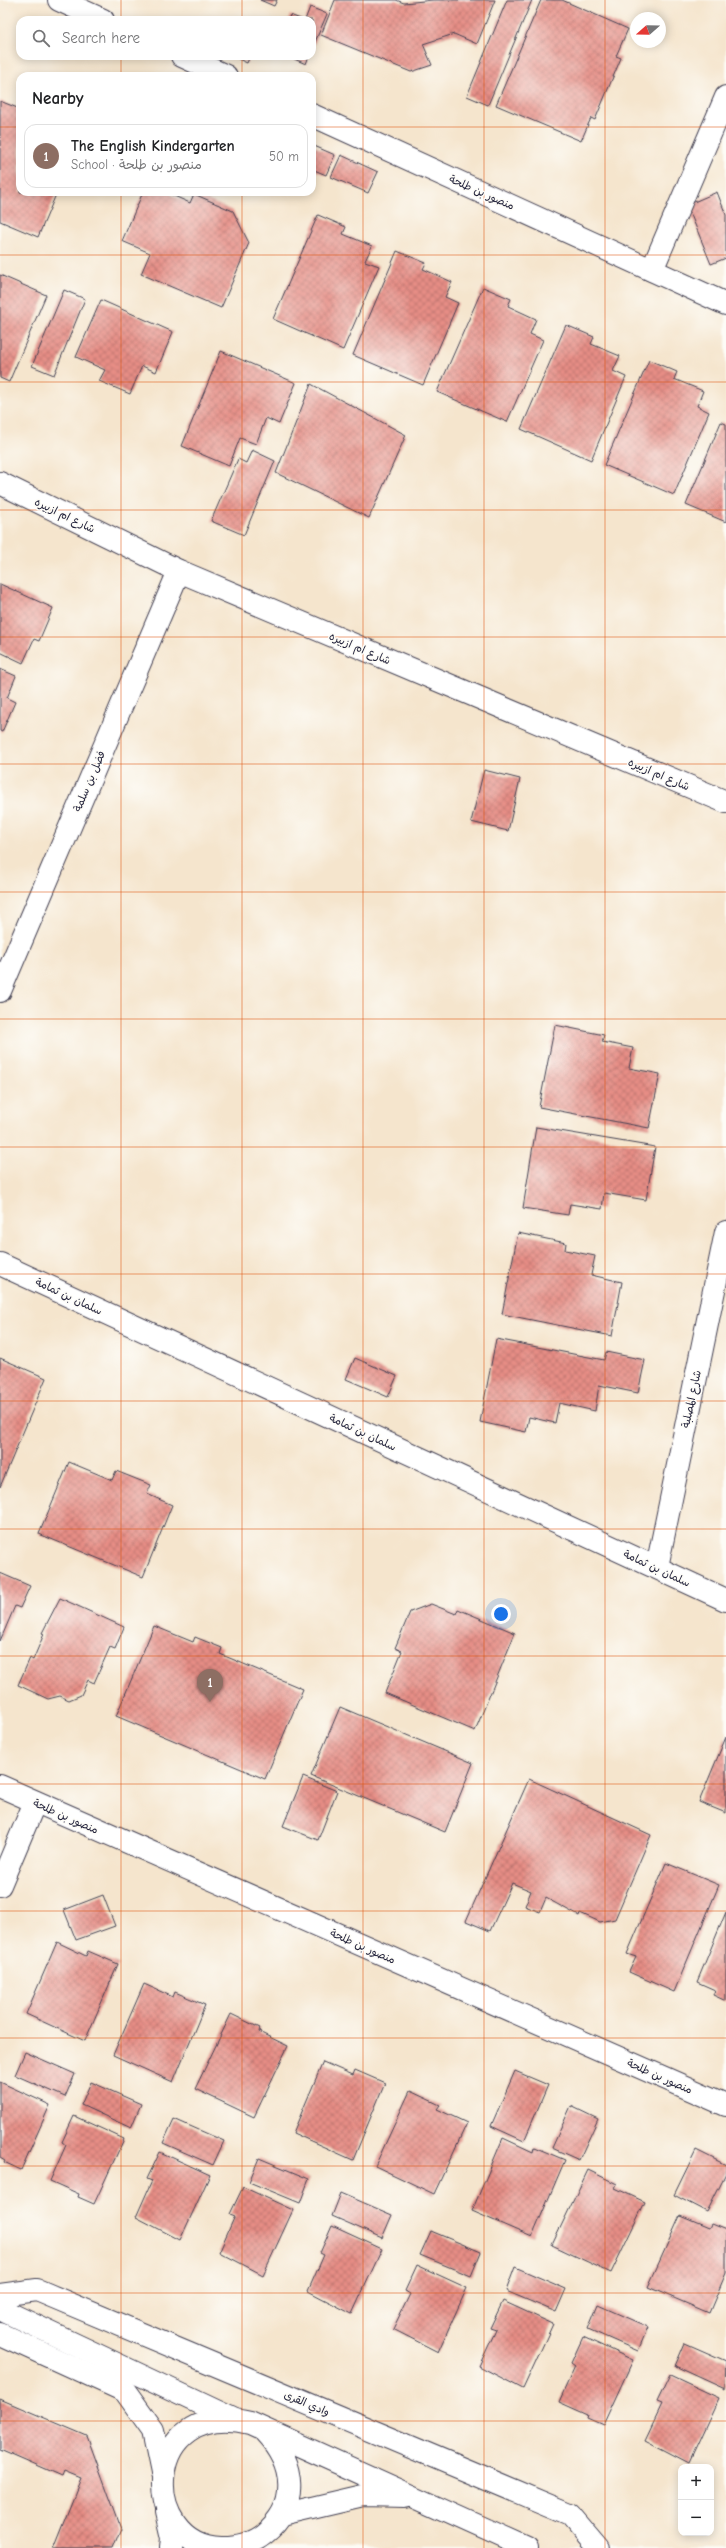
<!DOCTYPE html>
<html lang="en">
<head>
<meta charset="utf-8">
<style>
	:root { --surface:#fff; --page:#f6f6f6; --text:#202124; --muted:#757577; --line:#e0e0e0; --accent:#b5179e }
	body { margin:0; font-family:"Comic Neue","Playpen Sans Arabic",sans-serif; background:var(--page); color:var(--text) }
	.controls { position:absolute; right:12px; bottom:12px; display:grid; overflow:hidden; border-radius:8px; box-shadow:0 2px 10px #0003 }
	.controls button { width:36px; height:36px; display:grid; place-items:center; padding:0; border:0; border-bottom:1px solid var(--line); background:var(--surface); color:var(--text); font:20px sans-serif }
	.compass { position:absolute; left:630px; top:12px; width:36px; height:36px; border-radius:50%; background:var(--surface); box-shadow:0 2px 10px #0003; rotate:250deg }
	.you { position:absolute; left:501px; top:1614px; width:14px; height:14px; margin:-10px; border:3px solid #fff; border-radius:50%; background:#1a73e8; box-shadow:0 0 0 6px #1a73e833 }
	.badge { display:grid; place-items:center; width:26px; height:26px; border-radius:50%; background:var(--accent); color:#fff; font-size:13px; font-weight:700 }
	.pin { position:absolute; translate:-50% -33px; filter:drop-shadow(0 1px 2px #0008) }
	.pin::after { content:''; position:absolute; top:21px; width:14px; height:12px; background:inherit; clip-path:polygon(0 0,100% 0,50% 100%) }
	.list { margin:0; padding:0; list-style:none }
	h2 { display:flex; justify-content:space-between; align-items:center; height:52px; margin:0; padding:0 16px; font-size:17px }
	h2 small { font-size:13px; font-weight:400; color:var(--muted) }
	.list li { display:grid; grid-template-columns:26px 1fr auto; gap:12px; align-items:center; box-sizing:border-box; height:64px; margin:0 8px 8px; padding:0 8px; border:1px solid var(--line); border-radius:12px }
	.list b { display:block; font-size:15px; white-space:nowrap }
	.list p { margin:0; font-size:13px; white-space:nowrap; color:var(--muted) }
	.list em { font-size:13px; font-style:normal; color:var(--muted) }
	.icon { flex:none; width:22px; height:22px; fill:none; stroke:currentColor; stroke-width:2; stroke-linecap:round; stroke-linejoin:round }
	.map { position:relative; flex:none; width:726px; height:2548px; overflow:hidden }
	.search { position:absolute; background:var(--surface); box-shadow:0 2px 10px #0003; left:16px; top:16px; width:300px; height:44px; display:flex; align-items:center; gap:10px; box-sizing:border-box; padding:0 14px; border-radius:12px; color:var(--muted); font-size:15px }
	.panel { position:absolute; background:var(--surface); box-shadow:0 2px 10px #0003; left:16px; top:72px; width:300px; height:124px; border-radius:12px }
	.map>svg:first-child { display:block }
</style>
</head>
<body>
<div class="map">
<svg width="726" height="2548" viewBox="0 0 726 2548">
	<defs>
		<pattern id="building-cross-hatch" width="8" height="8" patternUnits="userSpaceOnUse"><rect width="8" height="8" fill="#e68d85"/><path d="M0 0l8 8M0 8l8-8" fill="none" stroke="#ba736e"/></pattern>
	</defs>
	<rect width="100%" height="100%" fill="#fdfcf7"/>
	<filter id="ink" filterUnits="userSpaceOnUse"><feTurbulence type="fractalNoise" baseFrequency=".025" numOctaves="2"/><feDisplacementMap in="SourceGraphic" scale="8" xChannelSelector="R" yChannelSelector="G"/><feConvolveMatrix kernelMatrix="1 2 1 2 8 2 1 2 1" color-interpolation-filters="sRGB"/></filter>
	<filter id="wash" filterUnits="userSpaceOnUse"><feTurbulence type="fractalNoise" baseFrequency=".012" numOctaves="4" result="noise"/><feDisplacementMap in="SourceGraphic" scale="16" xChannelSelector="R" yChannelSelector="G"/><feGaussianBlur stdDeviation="0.9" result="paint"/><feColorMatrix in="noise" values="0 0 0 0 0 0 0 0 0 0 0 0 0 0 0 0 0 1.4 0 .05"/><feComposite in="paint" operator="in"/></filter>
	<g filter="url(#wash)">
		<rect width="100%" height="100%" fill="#f5e5cd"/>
		<g id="blocks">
			<!-- building -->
			<g fill="url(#building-cross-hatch)">
				<polygon points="260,0 277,0 274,6"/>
				<polygon points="335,0 396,0 404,3 433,0 495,0 477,44 454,34 423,44 432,65 411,72 321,35"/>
				<polygon points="507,0 532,0 488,105 467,96"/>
				<polygon points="541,0 562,0 628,29 616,56 621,58 595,120 591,118 581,141 496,105"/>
				<polygon points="310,7 327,14 312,49 312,20 305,20"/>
				<polygon points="290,15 303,20 288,20"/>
				<polygon points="232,56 250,56 247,63"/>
				<polygon points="287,56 309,56 306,64"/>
				<polygon points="0,101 20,109 20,192 57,192 38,237 0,221"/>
				<polygon points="312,145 335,155 326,175 312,169"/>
				<polygon points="341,155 378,172 368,193 331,177"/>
				<polygon points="143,192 171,192 172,195 190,203 194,194 233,211 249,243 221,308 141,274 150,253 122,241"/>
				<polygon points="717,192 726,215 726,258 711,264 687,205"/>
				<polygon points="318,215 346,227 343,234 372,246 365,261 379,266 343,350 273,319"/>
				<polygon points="397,251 426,263 423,269 452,282 445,297 458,303 423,385 353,355"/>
				<polygon points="0,275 46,295 9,382 0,378"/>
				<polygon points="483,287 511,299 508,306 536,319 530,334 543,340 507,422 437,392"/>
				<polygon points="64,290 85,299 54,375 32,366"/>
				<polygon points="101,300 173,332 156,372 142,366 130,394 99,381 105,370 76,357"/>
				<polygon points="566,325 594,337 591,344 620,356 613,371 626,377 591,460 521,429"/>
				<polygon points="221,351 296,383 279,424 266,418 256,444 240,438 229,466 182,446"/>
				<polygon points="649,360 677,372 674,379 703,391 697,406 709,412 674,495 604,465"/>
				<polygon points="311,384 406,435 369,518 276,473"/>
				<polygon points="721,422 726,424 726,522 686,505"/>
				<polygon points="252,450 275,461 244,535 211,521 238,459 246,463"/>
				<polygon points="0,584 53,608 39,641 34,639 23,663 0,652"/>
				<polygon points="0,669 16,676 7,698 15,702 2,732 0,731"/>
				<polygon points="484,770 520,779 508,831 471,822"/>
				<polygon points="555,1025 604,1035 602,1042 633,1048 629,1068 660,1074 649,1128 539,1107"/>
				<polygon points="536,1127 655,1147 646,1200 604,1193 602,1209 570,1204 568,1215 523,1208"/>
				<polygon points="518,1233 566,1243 565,1250 595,1256 591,1275 622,1282 612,1336 502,1314"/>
				<polygon points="496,1339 604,1360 606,1352 645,1360 638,1393 599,1385 595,1411 559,1403 555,1423 529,1417 526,1432 480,1422"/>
				<polygon points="0,1358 46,1378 0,1487"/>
				<polygon points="355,1358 397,1376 388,1397 346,1379"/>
				<polygon points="69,1462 112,1480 116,1471 151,1485 147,1494 172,1505 143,1577 39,1534"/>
				<polygon points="0,1573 30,1586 20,1608 15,1606 0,1641"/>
				<polygon points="60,1598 124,1627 115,1649 110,1647 94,1683 88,1680 81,1695 69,1700 60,1696 48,1699 18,1685 30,1658 33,1660 44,1634 42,1633"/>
				<polygon points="431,1604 456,1614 458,1609 515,1633 475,1731 385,1693 402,1651 395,1648 410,1612"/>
				<polygon points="154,1626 193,1642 195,1637 222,1648 220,1654 303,1689 265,1779 116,1716"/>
				<polygon points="340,1707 473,1763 445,1832 311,1776"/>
				<polygon points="726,1737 726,1813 699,1802"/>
				<polygon points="303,1777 337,1791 318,1840 283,1826"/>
				<polygon points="529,1779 651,1835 615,1919 600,1922 580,1913 579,1916 546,1898 540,1912 525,1906 531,1891 512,1883 490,1931 466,1921"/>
				<polygon points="666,1863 719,1885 674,1992 629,1972 636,1957 627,1954"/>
				<polygon points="103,1895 115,1926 76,1940 64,1910"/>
				<polygon points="726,1912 726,2001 713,1995 715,1990 697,1982"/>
				<polygon points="57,1942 86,1956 88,1951 118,1964 85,2041 26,2014"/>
				<polygon points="144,1984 173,1997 175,1992 205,2005 173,2082 113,2055"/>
				<polygon points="231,2014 260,2028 259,2032 288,2046 254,2117 195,2089"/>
				<polygon points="25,2052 75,2074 65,2097 15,2075"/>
				<polygon points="323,2062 353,2075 355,2070 385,2083 353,2160 293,2133"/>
				<polygon points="515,2071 548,2085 524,2141 491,2126"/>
				<polygon points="0,2082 50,2105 21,2170 4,2162 5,2160 0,2157"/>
				<polygon points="91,2082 141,2104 131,2128 81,2105"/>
				<polygon points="410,2091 440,2105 437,2109 467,2123 434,2194 375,2166"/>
				<polygon points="571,2106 598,2119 579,2160 552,2148"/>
				<polygon points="74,2116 124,2139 94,2204 78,2197 79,2194 50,2181 66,2145 62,2142"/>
				<polygon points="174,2119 224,2141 213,2165 163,2143"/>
				<polygon points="503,2138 533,2152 534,2147 565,2160 532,2237 472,2211"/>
				<polygon points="696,2150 726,2165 726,2174 707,2212 674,2195"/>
				<polygon points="160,2152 210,2175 180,2240 136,2217 152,2181 147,2179"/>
				<polygon points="259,2158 309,2179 300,2203 249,2182"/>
				<polygon points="588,2170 617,2184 615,2188 645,2202 611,2273 552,2245"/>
				<polygon points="243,2187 293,2210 263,2275 219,2252 235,2216 230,2214"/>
				<polygon points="341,2193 392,2215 382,2238 332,2216"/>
				<polygon points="680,2216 709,2228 711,2224 726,2230 726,2273 709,2313 648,2287"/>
				<polygon points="332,2226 382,2249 352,2314 308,2291 324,2255 320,2253"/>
				<polygon points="431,2231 481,2252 471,2276 420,2255"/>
				<polygon points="417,2265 467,2288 438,2352 393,2329 410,2294 405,2291"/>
				<polygon points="515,2267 566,2289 556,2312 506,2291"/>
				<polygon points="503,2301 553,2324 523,2389 479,2366 496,2330 490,2328"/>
				<polygon points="598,2305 648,2327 638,2351 588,2329"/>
				<polygon points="583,2337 633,2360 603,2425 587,2418 588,2415 559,2402 575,2366 571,2363"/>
				<polygon points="685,2343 726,2361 725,2389 675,2366"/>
				<polygon points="670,2375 719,2398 689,2463 645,2440 662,2404 657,2402"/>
				<polygon points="0,2399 87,2436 121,2528 113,2548 53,2548 81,2478 64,2471 62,2476 0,2449"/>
			</g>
		</g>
	</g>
	<g filter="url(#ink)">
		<use href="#blocks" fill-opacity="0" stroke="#423f51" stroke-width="1"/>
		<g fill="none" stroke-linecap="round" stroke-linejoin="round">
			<defs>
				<g id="minor">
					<polyline points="59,0 103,20"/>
					<polyline points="182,56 226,76"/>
					<polyline points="312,115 726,304"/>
					<polyline points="652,270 726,97"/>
					<polyline points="0,483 179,571 726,802"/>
					<polyline points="0,991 179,571"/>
					<polyline points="0,1264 726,1600"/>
					<polyline points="657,1567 726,1232"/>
					<polyline points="0,1786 726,2105"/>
					<polyline points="0,1885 35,1802"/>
					<polyline points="0,2295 37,2290 570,2514 599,2548"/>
					<polyline points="0,2309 233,2419"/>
					<polyline points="0,2334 125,2391 153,2430 162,2473"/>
					<path d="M265 2432C295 2464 300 2505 264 2534 252 2544 236 2547 221 2547 137 2544 142 2397 250 2423L527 2548"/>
					<polyline points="167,2512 173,2538 172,2548"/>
					<polyline points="282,2515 363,2496 404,2497"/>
				</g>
			</defs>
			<!-- minor casing -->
			<use href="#minor" stroke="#423f51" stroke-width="24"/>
			<!-- minor -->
			<use href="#minor" stroke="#fff" stroke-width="22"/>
		</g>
	</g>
	<!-- grid -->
	<path fill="none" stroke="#de560e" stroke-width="1" stroke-opacity="0.55" d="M121 0V20M242 0V20M363 0V2548M484 0V2548M605 0V2548M121 56V76M242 56V76M0 127H20M312 127H726M121 192V2548M242 192V2548M0 255H726M0 382H726M0 510H726M0 637H726M0 764H726M0 892H726M0 1019H726M0 1147H726M0 1274H726M0 1401H726M0 1529H726M0 1656H726M0 1784H726M0 1911H726M0 2038H726M0 2166H726M0 2293H726M0 2421H726"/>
	<g text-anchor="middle" stroke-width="3" stroke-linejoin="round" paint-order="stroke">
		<!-- street labels -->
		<g font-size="11" fill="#22223b" stroke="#fdfcf7">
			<text transform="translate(482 192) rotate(24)" y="4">منصور بن طلحة</text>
			<text transform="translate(65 515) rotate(26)" y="4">شارع ام ازبيره</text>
			<text transform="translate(360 648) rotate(23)" y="4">شارع ام ازبيره</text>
			<text transform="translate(659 774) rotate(23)" y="4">شارع ام ازبيره</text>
			<text transform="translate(89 781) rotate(-67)" y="4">فضل بن سلمة</text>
			<text transform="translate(69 1296) rotate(25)" y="4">سلمان بن ثمامة</text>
			<text transform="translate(691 1399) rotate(-78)" y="4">شارع المصلبة</text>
			<text transform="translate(363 1432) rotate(25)" y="4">سلمان بن ثمامة</text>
			<text transform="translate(657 1568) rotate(25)" y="4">سلمان بن ثمامة</text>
			<text transform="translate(66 1816) rotate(24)" y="4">منصور بن طلحة</text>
			<text transform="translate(363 1946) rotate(24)" y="4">منصور بن طلحة</text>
			<text transform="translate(660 2076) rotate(24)" y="4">منصور بن طلحة</text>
			<text transform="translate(307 2403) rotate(23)" y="4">وادي القرى</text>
		</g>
	</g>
</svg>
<div class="controls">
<button>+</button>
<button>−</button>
</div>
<svg class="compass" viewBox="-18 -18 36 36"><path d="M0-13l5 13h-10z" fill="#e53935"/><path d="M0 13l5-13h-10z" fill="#757577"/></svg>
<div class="you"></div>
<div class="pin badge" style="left:210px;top:1702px;background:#8d6e63">1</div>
<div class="search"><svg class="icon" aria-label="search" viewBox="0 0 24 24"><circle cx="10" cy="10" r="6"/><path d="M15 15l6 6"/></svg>Search here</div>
<section class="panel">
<h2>Nearby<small></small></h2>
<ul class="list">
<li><span class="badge" style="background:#8d6e63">1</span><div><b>The English Kindergarten</b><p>School · منصور بن طلحة</p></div><em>50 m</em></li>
</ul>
</section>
</div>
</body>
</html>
